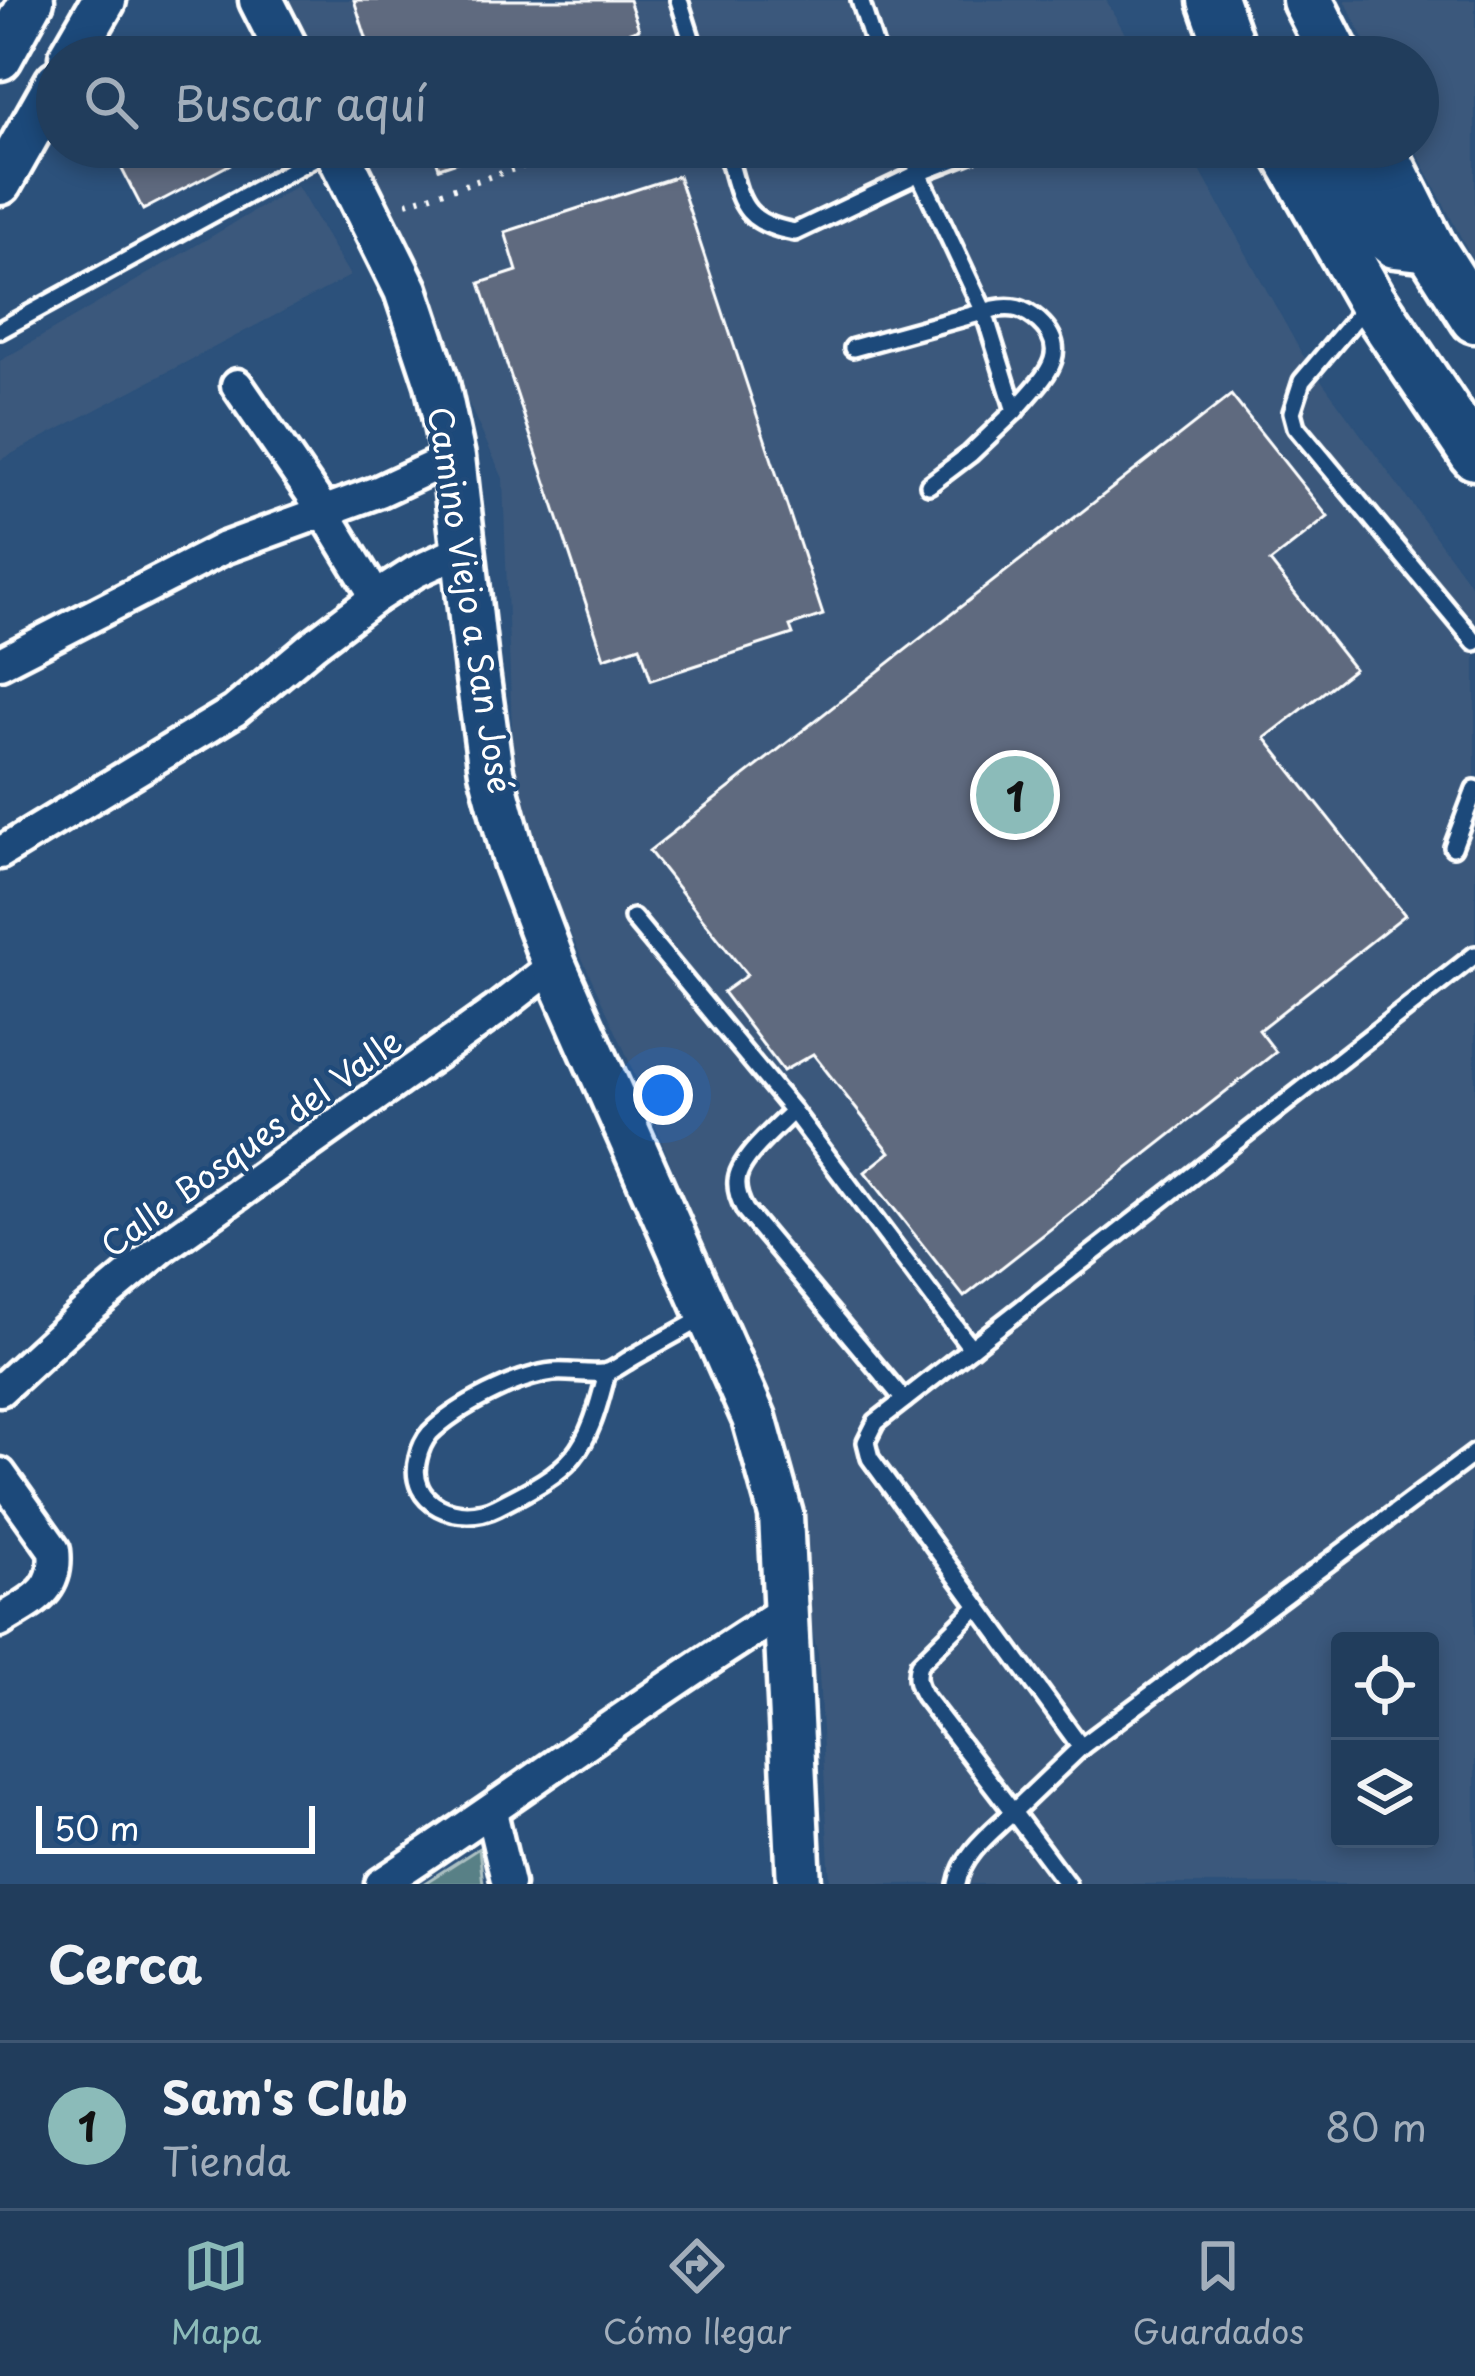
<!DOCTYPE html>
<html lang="es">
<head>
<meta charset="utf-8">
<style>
	:root { --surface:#213d5c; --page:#2d4865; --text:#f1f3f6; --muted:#a2aebb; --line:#3e5672; --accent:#8bbbb9 }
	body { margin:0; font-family:"Playpen Sans",sans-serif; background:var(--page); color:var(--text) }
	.controls { position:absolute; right:36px; bottom:36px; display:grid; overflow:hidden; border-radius:12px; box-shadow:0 6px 18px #0003 }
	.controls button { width:108px; height:108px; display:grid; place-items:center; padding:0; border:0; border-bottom:3px solid var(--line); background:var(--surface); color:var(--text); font:60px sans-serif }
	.scale { position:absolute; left:36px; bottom:30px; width:279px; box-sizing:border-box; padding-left:12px; border:6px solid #fff; border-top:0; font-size:33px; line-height:42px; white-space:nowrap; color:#fff; -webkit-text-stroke:9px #1f4a7a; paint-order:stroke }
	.you { position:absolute; left:663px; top:1095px; width:42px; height:42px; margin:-30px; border:9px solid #fff; border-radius:50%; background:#1a73e8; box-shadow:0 0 0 18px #1a73e833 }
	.badge { display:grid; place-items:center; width:78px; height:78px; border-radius:50%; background:var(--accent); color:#111; font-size:39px; font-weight:700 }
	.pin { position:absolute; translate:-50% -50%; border:6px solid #fff; box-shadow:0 3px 12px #0006 }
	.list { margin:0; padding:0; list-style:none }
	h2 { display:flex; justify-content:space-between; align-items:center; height:156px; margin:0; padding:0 48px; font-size:51px }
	h2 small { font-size:39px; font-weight:400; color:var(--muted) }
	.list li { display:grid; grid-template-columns:78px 1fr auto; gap:36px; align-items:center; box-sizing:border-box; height:168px; padding:0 48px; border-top:3px solid var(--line) }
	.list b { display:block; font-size:45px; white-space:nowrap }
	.list p { margin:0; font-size:39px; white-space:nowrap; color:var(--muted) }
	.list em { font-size:39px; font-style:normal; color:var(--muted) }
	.icon { flex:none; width:66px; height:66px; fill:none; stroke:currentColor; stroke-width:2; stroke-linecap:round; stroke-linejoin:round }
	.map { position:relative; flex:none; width:1475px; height:1884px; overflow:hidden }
	.search { position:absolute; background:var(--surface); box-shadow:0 6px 18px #0003; left:36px; right:36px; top:36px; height:132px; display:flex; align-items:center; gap:30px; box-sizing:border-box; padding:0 42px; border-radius:66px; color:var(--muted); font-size:45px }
	.sheet { height:324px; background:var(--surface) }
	nav { display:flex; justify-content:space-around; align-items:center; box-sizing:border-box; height:168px; border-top:3px solid var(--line); background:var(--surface); font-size:33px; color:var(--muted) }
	nav a { display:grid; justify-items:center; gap:6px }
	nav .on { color:var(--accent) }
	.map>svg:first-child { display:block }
</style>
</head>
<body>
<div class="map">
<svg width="1475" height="1884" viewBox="0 0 1475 1884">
	<rect width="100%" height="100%" fill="#2c517b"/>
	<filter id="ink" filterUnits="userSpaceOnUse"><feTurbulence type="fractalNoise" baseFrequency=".00833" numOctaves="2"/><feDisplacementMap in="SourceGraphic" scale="24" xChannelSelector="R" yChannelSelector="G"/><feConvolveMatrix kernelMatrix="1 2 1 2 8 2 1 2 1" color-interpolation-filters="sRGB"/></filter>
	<g filter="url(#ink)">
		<!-- built -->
		<g fill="#3b597c" fill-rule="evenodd">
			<polygon points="281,0 1106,0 1138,57 308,57"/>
			<polygon points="1345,0 1475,0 1475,264 1414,147 1418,147 1418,57 1372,57"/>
			<path d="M350 147H1187L1302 354 1475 591V1884H830L818 1654 744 1344 624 1049 515 813 503 478ZM1340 1641H1430V1839H1340Z"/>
			<polygon points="297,186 350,276 0,460 0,361"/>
		</g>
		<!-- green -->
		<polygon fill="#598086" stroke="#acc0c2" stroke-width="3" points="479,1848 483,1884 423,1884"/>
		<!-- building -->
		<g fill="#5f6b7f" stroke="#fff" stroke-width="3">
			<polygon points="354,0 629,0 639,29 624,34 632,57 389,57 384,42 369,47"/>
			<polygon points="117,147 241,147 246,156 143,210 112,150"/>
			<polygon points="432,147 502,147 439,168"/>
			<polygon points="678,176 823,615 790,626 793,634 651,680 640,646 604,658 480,283 517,271 505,232"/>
			<polygon points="1231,395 1328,517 1270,562 1354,669 1265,738 1405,915 1259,1030 1276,1052 964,1297 865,1172 890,1152 813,1054 783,1071 723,992 747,975 649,851"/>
		</g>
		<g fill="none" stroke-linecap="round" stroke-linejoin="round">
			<defs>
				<g id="lane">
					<polyline points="679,0 697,57"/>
					<polyline points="860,0 878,57"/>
					<path d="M725 147C741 196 736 222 795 232L919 173 986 147"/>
					<polyline points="910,147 919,173 984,312 1015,411 970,454 929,485"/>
					<polyline points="1365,307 1302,381 1292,412 1296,427 1475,642"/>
					<polyline points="0,330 334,147"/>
					<path d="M853 348 994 309C1012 305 1024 308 1039 321 1076 355 1038 382 1015 411"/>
					<polyline points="1453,847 1475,789"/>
					<polyline points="633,918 793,1111"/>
					<polyline points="1475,955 876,1422 866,1442 870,1458 1081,1747 1475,1453"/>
					<path d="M607 1372C586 1457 574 1468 497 1507 460 1526 406 1505 418 1458 420 1449 424 1440 430 1433 456 1407 516 1376 553 1372 570 1370 592 1376 608 1372 616 1369 625 1362 632 1358 656 1344 680 1331 705 1317"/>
					<path d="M904 1400 745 1210C740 1201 736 1192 737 1181 738 1159 777 1127 793 1111L971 1348"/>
					<path d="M957 1884C962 1854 992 1832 1013 1812L924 1696C917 1684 915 1677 919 1664L978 1606"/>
					<polyline points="1067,1884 1013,1812 1081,1747"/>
				</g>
				<g id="street">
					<polyline points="237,385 323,510 376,597"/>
					<polyline points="0,663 224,548 380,491 453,457"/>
					<polyline points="0,853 234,711 314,644 376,597 415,572 463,550"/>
					<polyline points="0,1390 83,1314 162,1248 494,1012 554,965"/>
					<path d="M0 1474 54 1550C59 1593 31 1601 0 1621"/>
					<polyline points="491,1812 508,1884"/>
					<path d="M381 1884C517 1795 648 1696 786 1610"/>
				</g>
				<g id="secondary">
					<polyline points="261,0 290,57"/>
					<polyline points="71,57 104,0"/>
					<polyline points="0,58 32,0"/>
					<polyline points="335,147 406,290 437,383 453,457 477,671 491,772 515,861 554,965 754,1418 781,1515 799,1884"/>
					<polyline points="0,183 57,82"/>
				</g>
				<g id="primary">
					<polyline points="1213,0 1233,57"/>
					<polyline points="1307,0 1336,57"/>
					<polyline points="1284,147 1371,300 1475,455"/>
					<polyline points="1329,147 1369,222 1395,243 1430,247"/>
					<polyline points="1380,147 1430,247 1475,318"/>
				</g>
			</defs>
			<!-- lane casing -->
			<use href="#lane" stroke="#fff" stroke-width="24"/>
			<!-- street casing -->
			<use href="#street" stroke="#fff" stroke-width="39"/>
			<!-- secondary casing -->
			<use href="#secondary" stroke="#fff" stroke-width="51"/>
			<!-- primary casing -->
			<use href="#primary" stroke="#fff" stroke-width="57"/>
			<!-- path -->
			<polyline stroke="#fff" stroke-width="6" stroke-dasharray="3 9" stroke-linecap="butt" points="407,203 584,147"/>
			<!-- lane -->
			<use href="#lane" stroke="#1f4a7a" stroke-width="15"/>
			<!-- street -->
			<use href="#street" stroke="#1f4a7a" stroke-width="30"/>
			<!-- secondary -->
			<use href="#secondary" stroke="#1f4a7a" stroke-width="42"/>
			<!-- primary -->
			<use href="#primary" stroke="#1f4a7a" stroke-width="48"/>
		</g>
	</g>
	<g text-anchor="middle" stroke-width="9" stroke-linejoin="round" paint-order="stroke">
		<!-- street labels -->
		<g font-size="33" fill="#fff" stroke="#1f4a7a">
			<text transform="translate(470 600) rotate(81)" y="12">Camino Viejo a San José</text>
			<text transform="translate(251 1143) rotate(-36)" y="12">Calle Bosques del Valle</text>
		</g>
	</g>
</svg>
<div class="controls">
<button><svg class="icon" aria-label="locate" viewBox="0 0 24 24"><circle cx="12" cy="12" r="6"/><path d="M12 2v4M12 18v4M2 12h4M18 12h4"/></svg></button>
<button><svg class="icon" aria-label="layers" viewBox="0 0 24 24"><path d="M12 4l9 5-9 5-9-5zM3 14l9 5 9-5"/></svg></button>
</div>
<div class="scale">50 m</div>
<div class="you"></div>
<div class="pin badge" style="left:1015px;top:795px">1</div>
<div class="search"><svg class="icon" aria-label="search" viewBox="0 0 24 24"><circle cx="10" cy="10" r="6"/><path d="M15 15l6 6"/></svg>Buscar aquí</div>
</div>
<section class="sheet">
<h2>Cerca<small></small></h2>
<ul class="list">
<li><span class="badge">1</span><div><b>Sam's Club</b><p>Tienda</p></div><em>80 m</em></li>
</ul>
</section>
<nav>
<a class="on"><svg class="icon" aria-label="map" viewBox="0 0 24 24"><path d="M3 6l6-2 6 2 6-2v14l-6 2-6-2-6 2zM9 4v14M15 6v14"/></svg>Mapa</a>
<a><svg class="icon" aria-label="directions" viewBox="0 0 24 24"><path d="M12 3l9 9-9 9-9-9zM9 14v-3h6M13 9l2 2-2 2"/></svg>Cómo llegar</a>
<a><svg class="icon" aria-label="saved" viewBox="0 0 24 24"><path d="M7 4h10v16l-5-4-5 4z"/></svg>Guardados</a>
</nav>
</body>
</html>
